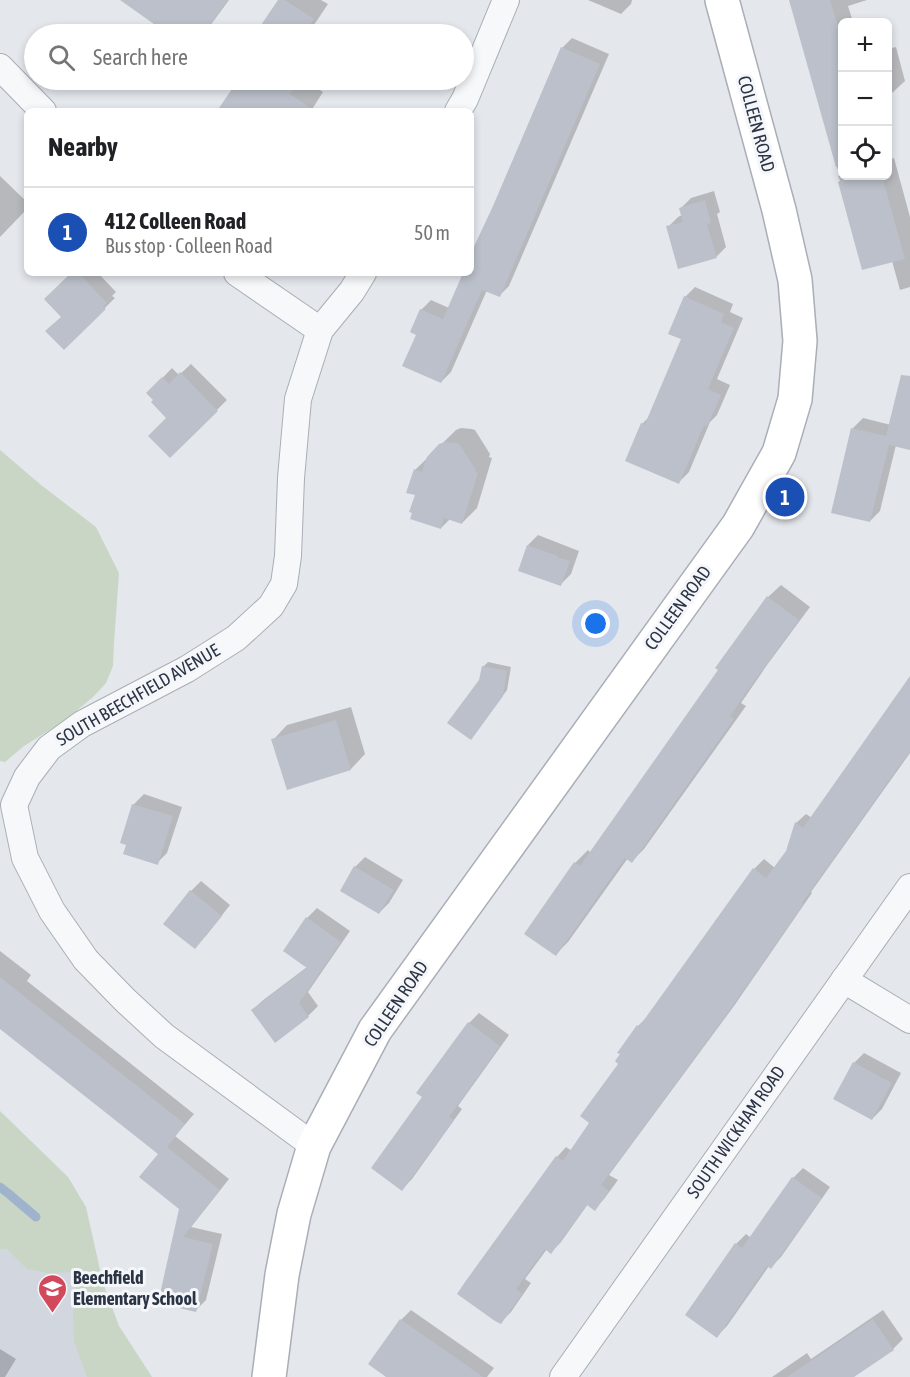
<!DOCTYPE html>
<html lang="en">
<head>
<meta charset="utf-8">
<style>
	:root { --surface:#fff; --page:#f6f6f6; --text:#202124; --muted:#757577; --line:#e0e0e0; --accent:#b45309 }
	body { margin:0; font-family:"Asap Condensed",sans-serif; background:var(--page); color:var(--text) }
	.controls { position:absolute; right:18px; top:18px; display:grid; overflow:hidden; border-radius:9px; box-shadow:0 3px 9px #0003 }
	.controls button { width:54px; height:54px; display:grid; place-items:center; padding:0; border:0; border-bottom:2px solid var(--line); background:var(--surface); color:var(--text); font:30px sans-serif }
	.you { position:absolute; left:596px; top:624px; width:21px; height:21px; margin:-15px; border:4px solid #fff; border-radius:50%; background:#1a73e8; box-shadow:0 0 0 9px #1a73e833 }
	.badge { display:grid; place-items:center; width:39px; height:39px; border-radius:50%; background:var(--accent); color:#fff; font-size:20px; font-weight:700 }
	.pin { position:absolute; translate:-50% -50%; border:3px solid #fff; box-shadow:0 2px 6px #0006 }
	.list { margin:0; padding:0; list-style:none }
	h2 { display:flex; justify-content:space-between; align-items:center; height:78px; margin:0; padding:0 24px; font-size:26px }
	h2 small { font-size:20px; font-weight:400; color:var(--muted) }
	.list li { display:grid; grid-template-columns:39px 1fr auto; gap:18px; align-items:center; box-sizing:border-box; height:90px; padding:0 24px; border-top:2px solid var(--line) }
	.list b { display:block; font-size:22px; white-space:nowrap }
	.list p { margin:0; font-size:20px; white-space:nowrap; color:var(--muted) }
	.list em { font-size:20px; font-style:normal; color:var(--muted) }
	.icon { flex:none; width:33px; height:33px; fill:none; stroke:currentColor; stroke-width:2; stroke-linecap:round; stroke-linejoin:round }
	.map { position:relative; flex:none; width:910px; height:1377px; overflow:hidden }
	.search { position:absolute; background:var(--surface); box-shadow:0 3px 9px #0003; left:24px; top:24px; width:450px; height:66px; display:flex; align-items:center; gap:15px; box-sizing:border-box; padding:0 21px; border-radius:33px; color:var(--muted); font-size:22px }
	.panel { position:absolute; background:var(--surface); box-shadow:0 3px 9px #0003; left:24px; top:108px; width:450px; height:168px; border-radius:9px }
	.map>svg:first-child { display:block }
</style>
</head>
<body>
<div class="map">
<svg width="910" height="1377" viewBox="0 0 910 1377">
	<rect width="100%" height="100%" fill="#e4e7ec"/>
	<!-- built -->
	<polygon fill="#d2d6de" points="0,1207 85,1259 132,1377 0,1377"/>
	<!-- green -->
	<g fill="#c9d6c5">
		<polygon points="0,450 41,485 96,527 119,573 114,643 113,666 106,683 93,697 64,721 24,746 5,762 0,761"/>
		<polygon points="0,1111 68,1177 86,1207 103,1283 119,1326 152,1377 87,1377 74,1341 73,1316 76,1286 75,1277 70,1272 49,1273 27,1269 7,1249 0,1249"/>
	</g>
	<!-- shadow -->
	<g fill="#0003">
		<polygon points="201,0 229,0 204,34 169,34 183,15"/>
		<polygon points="279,0 321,0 328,4 308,34 257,34"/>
		<polygon points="588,0 632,0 631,4 621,14"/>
		<polygon points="790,0 867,0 848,6 853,22 842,22 842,176 888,176 888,146 891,159 894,158 910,217 910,287 900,290 892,261 841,181"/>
		<polygon points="572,38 609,54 509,286 499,296 487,290 451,372 441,382 418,334 421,310 431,300 449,308 465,273 471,273 471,258 562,48"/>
		<polygon points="896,47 905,81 892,93 888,95 888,49"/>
		<polygon points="240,80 303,80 323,92 311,111 219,111"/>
		<polygon points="0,176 27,202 27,209 0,237"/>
		<polygon points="714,191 720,212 717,214 726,247 716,257 668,227 678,217 682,215 681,208 691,198"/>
		<polygon points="73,273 98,273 116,292 112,296 115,298 64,348 63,316"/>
		<polygon points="695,287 733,304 730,312 743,318 717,379 730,385 717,415 710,422 689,472 679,482 642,424 650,416 683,339 685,297"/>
		<polygon points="191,364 227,400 170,456 168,418 155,400 148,393 172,368 179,375"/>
		<polygon points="910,396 910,448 896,445 880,511 870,521 853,428 863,418 891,425"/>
		<polygon points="461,428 472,429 475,430 490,454 489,457 492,458 477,508 462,523 450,519 441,528 417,494 415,470 456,430"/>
		<polygon points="538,535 579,551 571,574 561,584 528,545"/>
		<polygon points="781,585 810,607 767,665 741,703 746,706 644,849 632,861 628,858 568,942 556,954 526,934 575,863 588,850 591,853 720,670 768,597"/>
		<polygon points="488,662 511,667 507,690 475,734 483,667"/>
		<polygon points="910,679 910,753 811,892 812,893 734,1006 609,1175 618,1180 604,1199 594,1209 588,1204 561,1242 551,1252 547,1249 525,1279 531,1283 511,1312 501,1322 557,1157 566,1147 572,1151 591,1123 638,1026 648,1016 754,869 764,859 775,868 787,852 796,823 806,814 812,818"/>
		<polygon points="351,707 365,754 351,769 273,740 287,725"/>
		<polygon points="144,794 182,807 167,853 157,863 127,844 122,842 134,804"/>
		<polygon points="365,857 403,880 389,903 379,913 355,867"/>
		<polygon points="201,881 230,905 205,937 191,891"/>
		<polygon points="317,908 350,931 308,992 318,1006 308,1016 252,1011 262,1001 307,967 307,918"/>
		<polygon points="0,951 31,975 27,981 194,1114 175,1136 229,1179 191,1227 222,1234 206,1300 196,1310 160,1302 181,1209 160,1153 0,1027"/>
		<polygon points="479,1013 509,1035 458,1106 462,1109 412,1179 402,1189 424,1097 469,1023"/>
		<polygon points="864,1053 901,1073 882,1109 872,1119 835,1099 854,1063"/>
		<polygon points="803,1168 830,1187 781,1257 771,1267 769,1266 727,1326 717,1336 736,1244 746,1234 751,1238 793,1178"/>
		<polygon points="411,1310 494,1368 487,1377 389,1377 370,1364 401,1320"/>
		<polygon points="883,1310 903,1339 893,1349 852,1377 772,1377 807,1353 811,1359"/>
		<polygon points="0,1349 16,1359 5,1377 0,1377"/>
	</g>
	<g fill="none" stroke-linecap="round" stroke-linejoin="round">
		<!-- stream -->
		<polyline stroke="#9fb4cc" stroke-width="9" points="0,1187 9,1194 36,1217"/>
	</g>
	<!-- building -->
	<g fill="#bbc0ca">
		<polygon points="120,0 228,0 203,34 168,34"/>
		<polygon points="278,0 285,0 314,19 304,34 255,34"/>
		<polygon points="789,0 830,0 843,43 843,166 836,167"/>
		<polygon points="561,47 600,64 500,297 482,290 441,383 402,366 416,335 410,332 420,309 443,319 463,273 471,273 471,253 493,206"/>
		<polygon points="238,80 299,80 290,94 315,111 217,111"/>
		<polygon points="838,176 882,176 905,259 862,270 838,182 840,181"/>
		<polygon points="705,200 711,223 707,224 717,258 678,269 666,226 683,222 679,208"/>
		<polygon points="71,273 79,273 107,303 103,307 106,309 64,350 45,331 61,317 44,299"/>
		<polygon points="684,296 724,314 721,322 734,328 708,389 721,395 707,427 704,425 679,484 625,461 641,423 645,424 681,339 668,334"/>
		<polygon points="180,372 218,411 170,458 148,436 166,418 151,402 153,400 146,393 162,377 169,384"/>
		<polygon points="901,375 910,376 910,450 889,445 870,522 831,513 851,428 886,436"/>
		<polygon points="445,442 457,443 460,445 476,470 475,472 478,473 462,524 444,518 441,529 410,519 412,513 409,512 415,495 406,493 414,469 422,472 427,457 439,444"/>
		<polygon points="527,545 558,556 557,557 570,561 561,586 518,571"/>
		<polygon points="767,596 799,620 755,680 730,716 734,719 632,863 625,858 556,956 524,934 574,862 580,866 718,670 715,668"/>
		<polygon points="482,666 507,671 503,696 471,740 447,723 479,680"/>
		<polygon points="910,676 910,751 802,903 804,904 724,1018 601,1185 609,1191 595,1211 587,1205 551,1254 545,1249 516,1289 522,1294 501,1324 495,1321 457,1294 465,1282 556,1156 563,1161 589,1123 580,1116 618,1064 615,1061 620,1054 617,1053 637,1025 639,1027 753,868 766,878 786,851 795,822 803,828"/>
		<polygon points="336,720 351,770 287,790 271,739"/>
		<polygon points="132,804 173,816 158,865 123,854 126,845 120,843"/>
		<polygon points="354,866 394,890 379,914 340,891"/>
		<polygon points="190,890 222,916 195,949 163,924"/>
		<polygon points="306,917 341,942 299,1003 309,1017 275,1043 251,1010 307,968 283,951"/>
		<polygon points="0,977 185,1124 167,1147 220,1190 183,1237 213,1244 196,1312 158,1303 179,1209 139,1177 158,1154 0,1029"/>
		<polygon points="468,1022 500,1046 449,1117 454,1120 402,1191 371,1168 422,1097 416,1093"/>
		<polygon points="853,1062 892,1083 872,1120 833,1099"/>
		<polygon points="792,1177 822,1198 771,1269 767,1266 717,1338 685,1315 735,1243 742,1248"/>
		<polygon points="400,1319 442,1348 483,1377 386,1377 368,1364"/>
		<polygon points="873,1319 894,1350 854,1377 787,1377"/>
	</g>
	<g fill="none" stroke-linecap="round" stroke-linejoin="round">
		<defs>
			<g id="street">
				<polyline points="0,67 43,111"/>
				<polyline points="458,111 465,99 506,0"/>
				<polyline points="237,273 320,330"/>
				<polyline points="844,980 910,1020"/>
				<polyline points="314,1146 164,1036 125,1000 86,960 52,911 25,858 14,805 27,777 49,748 82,724 187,669 236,638 271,606 284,584 288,556 291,478 298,399 320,330 352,291 363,273"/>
				<polyline points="563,1377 910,887"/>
			</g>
			<polyline id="secondary" points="269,1377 282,1275 294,1214 314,1146 375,1030 738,526 779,453 795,399 800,341 795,280 779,210 722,0"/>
		</defs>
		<!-- street casing -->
		<use href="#street" stroke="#a9aeb7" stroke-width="28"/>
		<!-- secondary casing -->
		<use href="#secondary" stroke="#a9aeb7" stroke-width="36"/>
		<!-- street -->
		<use href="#street" stroke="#f7f8fa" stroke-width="26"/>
		<!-- secondary -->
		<use href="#secondary" stroke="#fff" stroke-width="33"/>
	</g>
	<!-- icons -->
	<defs>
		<symbol id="school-pin" viewBox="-11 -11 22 30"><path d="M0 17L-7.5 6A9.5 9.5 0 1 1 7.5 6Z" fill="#d1495b" stroke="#f4f6f9"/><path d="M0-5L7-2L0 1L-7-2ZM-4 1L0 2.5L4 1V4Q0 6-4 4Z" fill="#fff"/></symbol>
	</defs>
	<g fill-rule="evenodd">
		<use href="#school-pin" x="36" y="1272" width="33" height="45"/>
	</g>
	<g text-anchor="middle" stroke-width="6" stroke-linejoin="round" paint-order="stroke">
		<!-- street labels -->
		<g font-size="18" fill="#2b3445" stroke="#f4f6f9">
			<text transform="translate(756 124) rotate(75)" y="6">COLLEEN ROAD</text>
			<text transform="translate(678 608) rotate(-54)" y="6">COLLEEN ROAD</text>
			<text transform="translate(138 695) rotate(-30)" y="6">SOUTH BEECHFIELD AVENUE</text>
			<text transform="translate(396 1004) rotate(-56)" y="6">COLLEEN ROAD</text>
			<text transform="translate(736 1132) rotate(-55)" y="6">SOUTH WICKHAM ROAD</text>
		</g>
		<!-- poi labels -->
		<g font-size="18" font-weight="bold" fill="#2b3445" stroke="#f4f6f9" text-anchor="start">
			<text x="73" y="1284">Beechfield<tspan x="73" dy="21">Elementary School</tspan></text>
		</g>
	</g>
</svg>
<div class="controls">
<button>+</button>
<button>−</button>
<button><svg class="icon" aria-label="locate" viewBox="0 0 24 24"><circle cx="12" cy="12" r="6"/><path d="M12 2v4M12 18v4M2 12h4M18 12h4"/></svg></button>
</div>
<div class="you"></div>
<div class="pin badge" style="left:785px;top:497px;background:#1a4fb4">1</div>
<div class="search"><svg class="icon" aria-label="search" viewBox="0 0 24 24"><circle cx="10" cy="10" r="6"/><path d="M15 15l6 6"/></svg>Search here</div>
<section class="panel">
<h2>Nearby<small></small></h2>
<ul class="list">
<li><span class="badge" style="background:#1a4fb4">1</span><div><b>412 Colleen Road</b><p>Bus stop · Colleen Road</p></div><em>50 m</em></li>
</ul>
</section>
</div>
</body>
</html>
